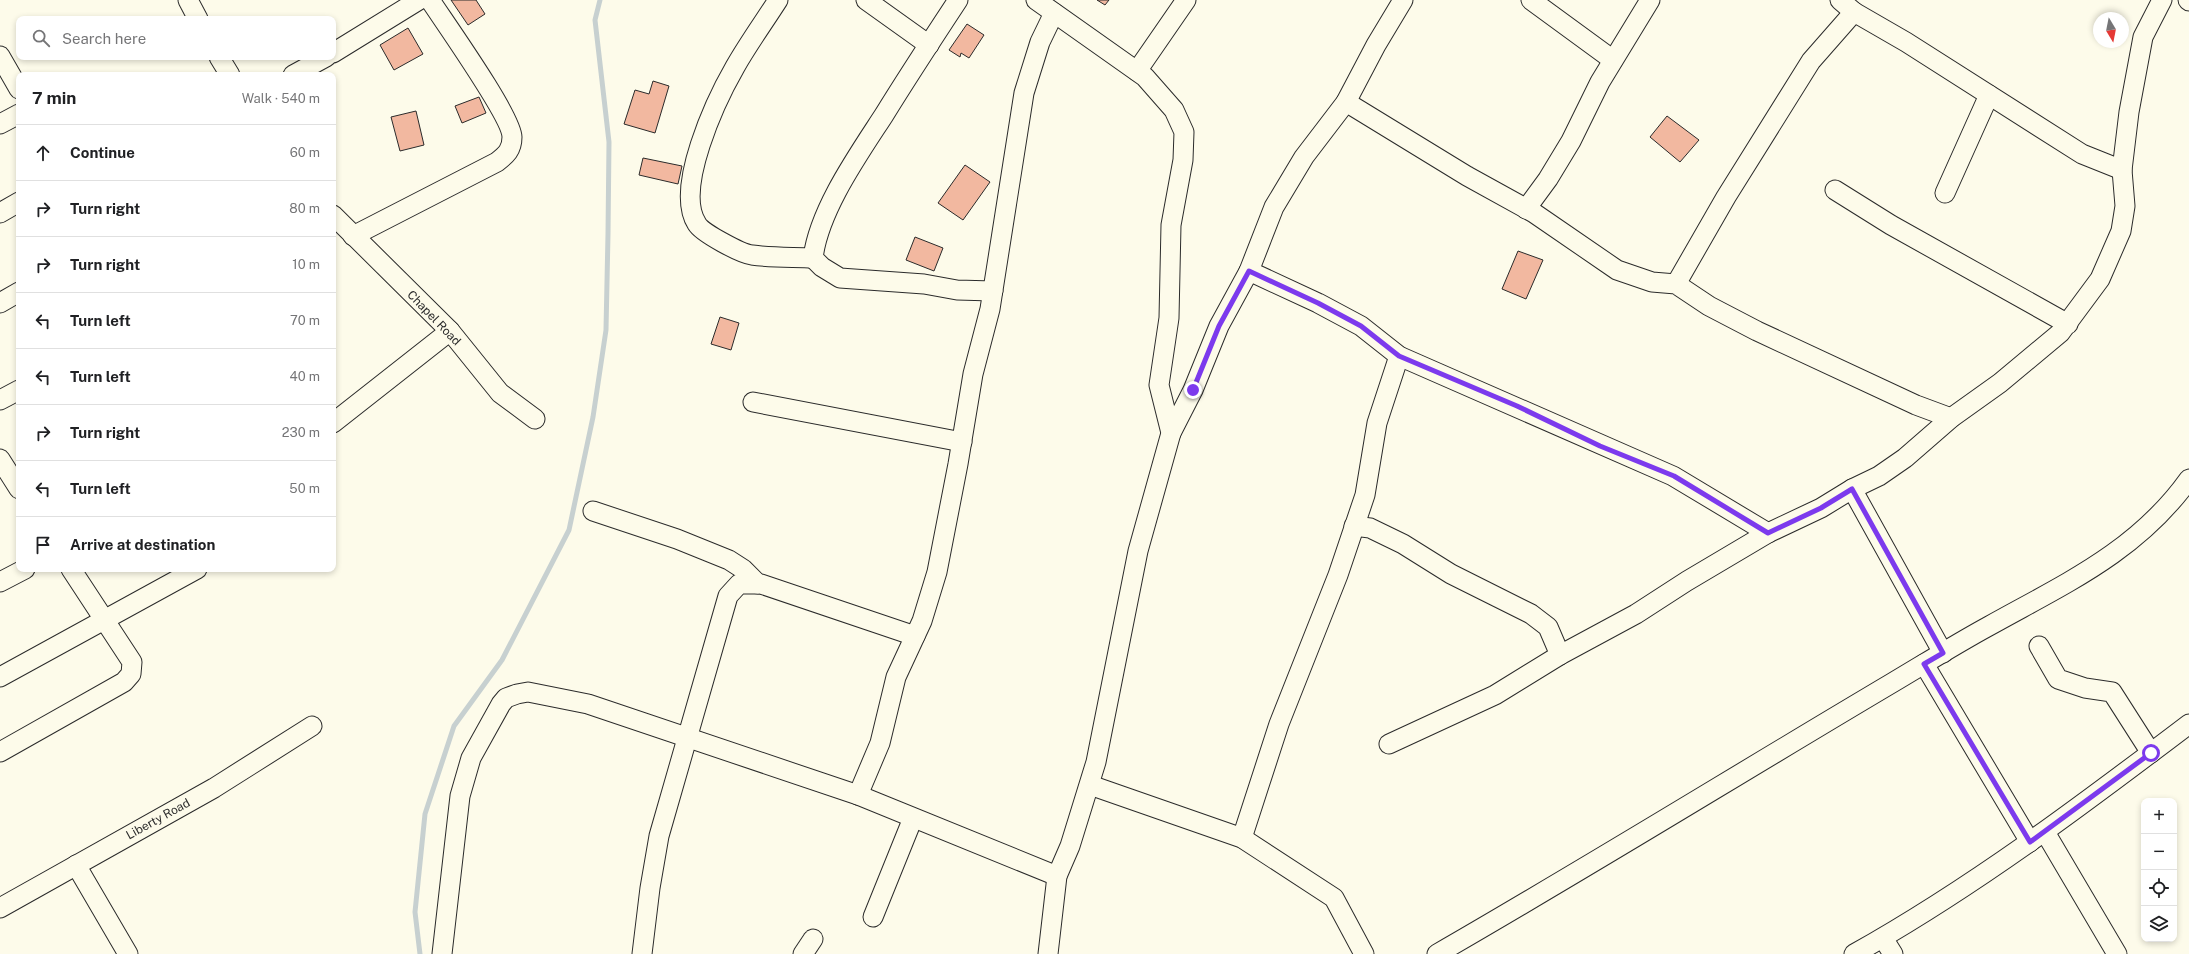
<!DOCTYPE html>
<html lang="en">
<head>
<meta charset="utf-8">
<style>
	:root { --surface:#fff; --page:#f6f6f6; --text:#202124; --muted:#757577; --line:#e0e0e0 }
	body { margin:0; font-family:"Public Sans",sans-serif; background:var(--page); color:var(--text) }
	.controls { position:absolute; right:12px; bottom:12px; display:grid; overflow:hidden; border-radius:8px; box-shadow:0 2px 6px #0003 }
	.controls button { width:36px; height:36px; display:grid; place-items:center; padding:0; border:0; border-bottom:1px solid var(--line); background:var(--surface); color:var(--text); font:20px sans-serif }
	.compass { position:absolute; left:2093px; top:12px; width:36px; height:36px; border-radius:50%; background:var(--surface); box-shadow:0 2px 6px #0003; rotate:170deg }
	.stop { position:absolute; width:12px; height:12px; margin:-9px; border:3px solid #7c3aed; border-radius:50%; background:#fff }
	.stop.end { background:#7c3aed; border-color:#fff; box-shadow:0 1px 4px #0008 }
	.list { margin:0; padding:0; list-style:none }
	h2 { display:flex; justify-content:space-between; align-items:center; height:52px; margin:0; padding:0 16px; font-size:17px }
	h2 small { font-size:13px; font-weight:400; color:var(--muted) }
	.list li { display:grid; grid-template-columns:26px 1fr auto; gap:12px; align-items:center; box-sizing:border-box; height:56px; padding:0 16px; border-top:1px solid var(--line) }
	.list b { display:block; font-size:15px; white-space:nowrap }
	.list em { font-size:13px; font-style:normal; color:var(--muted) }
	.icon { flex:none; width:22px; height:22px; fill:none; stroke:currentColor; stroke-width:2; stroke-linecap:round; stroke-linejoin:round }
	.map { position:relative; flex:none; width:2189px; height:954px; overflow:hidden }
	.search { position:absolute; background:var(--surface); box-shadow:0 2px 6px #0003; left:16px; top:16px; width:320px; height:44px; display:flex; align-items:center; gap:10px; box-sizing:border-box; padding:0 14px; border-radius:8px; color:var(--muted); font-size:15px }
	.panel { position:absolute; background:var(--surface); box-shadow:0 2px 6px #0003; left:16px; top:72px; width:320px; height:500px; border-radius:8px }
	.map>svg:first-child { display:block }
</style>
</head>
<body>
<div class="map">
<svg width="2189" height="954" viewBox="0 0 2189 954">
	<rect width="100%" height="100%" fill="#fdfbea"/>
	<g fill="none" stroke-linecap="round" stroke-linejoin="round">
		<!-- stream -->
		<polyline stroke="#c7d0d0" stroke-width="5" points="420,954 415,912 425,814 454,726 502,660 569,530 593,417 606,330 608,234 609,142 595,20 600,0"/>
	</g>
	<!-- building -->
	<g fill="#f2b8a0" stroke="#2b2b2b">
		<polygon points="451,0 476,0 485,14 468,25"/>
		<polygon points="1097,0 1109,0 1105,5"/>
		<polygon points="967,24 984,35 969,58 961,53 960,57 949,50"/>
		<polygon points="408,28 423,54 394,70 380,45"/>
		<polygon points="653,81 669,86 655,133 624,124 635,90 649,94"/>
		<polygon points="479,97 486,113 462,123 455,106"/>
		<polygon points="416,111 424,145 400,151 391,117"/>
		<polygon points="1667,116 1699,140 1680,162 1650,137"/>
		<polygon points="643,158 682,166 678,184 639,175"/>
		<polygon points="965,165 990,182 963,220 938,203"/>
		<polygon points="915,237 943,248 934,271 906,260"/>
		<polygon points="1518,251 1543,260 1526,299 1502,289"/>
		<polygon points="720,317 739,323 731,350 711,344"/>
	</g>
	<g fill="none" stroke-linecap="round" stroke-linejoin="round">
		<defs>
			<g id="minor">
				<polyline points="188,0 198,19"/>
				<path d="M778 0C764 22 748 44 735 67 716 100 674 189 697 224 702 233 742 254 752 255 772 258 793 257 813 258"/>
				<polyline points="866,0 929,45"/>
				<path d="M958 0C933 38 908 76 884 115 858 155 819 210 813 258L822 267 840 278 924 284 957 290 993 291"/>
				<polyline points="1036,0 1145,77 1174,110 1184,132 1183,160 1171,225 1169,318 1159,385 1171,433 1138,551 1096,762 1070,846 1057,876 1048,954"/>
				<polyline points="1531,0 1613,60"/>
				<polyline points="1840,0 1854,12 1906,42 2082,154 2122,170"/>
				<polyline points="2188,0 2189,1"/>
				<polyline points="333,53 419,0"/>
				<polyline points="0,56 19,89"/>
				<polyline points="219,57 230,75"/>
				<polyline points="1137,71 1186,0"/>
				<polyline points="293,75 326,57"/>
				<polyline points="1346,102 1467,176 1534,213 1617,270 1652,282 1676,284 1709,306 1757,331 1916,405 1951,418"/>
				<polyline points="0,124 19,114"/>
				<polyline points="1835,190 1891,225 2068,324"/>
				<polyline points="1945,193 1989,95"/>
				<polyline points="1526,209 1548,179 1571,141 1600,82 1650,0"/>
				<polyline points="0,213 19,202"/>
				<polyline points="333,215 450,331 500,393 535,419"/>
				<path d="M353 236 497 162C506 155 512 150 512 137 512 117 445 23 430 0"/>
				<polyline points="1249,271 1318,303 1361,326 1399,356 1673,476 1768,533"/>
				<polyline points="1676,284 1726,197 1811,61 1854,12"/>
				<polyline points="0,303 19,292"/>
				<polyline points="0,400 19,390"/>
				<polyline points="753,402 962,442"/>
				<polyline points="333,423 450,331"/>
				<polyline points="1171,433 1193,390 1219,326 1249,271 1274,207 1304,157 1346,102 1376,45 1403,0"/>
				<polyline points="0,459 19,489"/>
				<polyline points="1852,489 1943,653"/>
				<polyline points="593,511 677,539 729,560 743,569 758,584"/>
				<polyline points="1354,526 1370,528 1403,544 1451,574 1531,614 1548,627 1560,655"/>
				<polyline points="0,582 25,569"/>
				<polyline points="2039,646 2058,679 2085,688 2112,692 2151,753"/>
				<polyline points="1924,664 2030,842"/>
				<polyline points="0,677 197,569"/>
				<polyline points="1389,744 1495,695 1560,655 1636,614 1687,581 1768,533 1821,508 1852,489 1879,476 1905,458 1951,418 2000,383 2060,333 2100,279 2121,231 2125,206 2122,170 2129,112 2143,37 2162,0"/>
				<polyline points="0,752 124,682 131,674 132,662 71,569"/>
				<polyline points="1090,785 1242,838 1334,898 1364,954"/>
				<polyline points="858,795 880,743 896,677 922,621 937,572 958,464 973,374 990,309 1024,93 1040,42 1054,13"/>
				<polyline points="2045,832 2117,954"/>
				<polyline points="1242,838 1279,724 1338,575 1365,495 1377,423 1399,356"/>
				<polyline points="76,865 128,954"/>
				<polyline points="0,908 214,788 312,726"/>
				<polyline points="873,917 913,818"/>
				<polyline points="1883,938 1893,954"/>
				<polyline points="442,954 460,796 471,758 501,704 506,698 517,694 528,692 588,704 858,795 1057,876"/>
				<polyline points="642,954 650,888 659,836 728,596 739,584 761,584 915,636"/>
				<polyline points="803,954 813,939"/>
				<path d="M1437 954C1590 866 1740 773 1892 683 1924 664 1956 644 1989 626 2064 584 2137 552 2189 479"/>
				<path d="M1854 954C1972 888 2081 806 2189 724"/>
			</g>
		</defs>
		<!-- minor casing -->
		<use href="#minor" stroke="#2b2b2b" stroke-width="21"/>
		<!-- minor -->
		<use href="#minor" stroke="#fdfbea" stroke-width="19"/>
	</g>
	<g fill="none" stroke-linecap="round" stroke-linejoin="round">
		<!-- route -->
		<polyline stroke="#7c3aed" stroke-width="5" points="1193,390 1219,326 1249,271 1318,303 1361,326 1399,356 1517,406 1600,446 1674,476 1768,533 1821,508 1852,489 1943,653 1924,664 2030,842 2151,753"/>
	</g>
	<g text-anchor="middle" stroke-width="3" stroke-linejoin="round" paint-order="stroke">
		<!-- street labels -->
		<g font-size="12" fill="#2b2b2b" stroke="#fdfbea">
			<text transform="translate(434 318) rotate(46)" y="4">Chapel Road</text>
			<text transform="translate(158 819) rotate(-29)" y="4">Liberty Road</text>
		</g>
	</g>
</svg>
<div class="controls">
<button>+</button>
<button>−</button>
<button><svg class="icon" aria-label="locate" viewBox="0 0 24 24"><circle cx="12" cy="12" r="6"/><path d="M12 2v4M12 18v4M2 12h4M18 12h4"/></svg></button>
<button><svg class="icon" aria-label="layers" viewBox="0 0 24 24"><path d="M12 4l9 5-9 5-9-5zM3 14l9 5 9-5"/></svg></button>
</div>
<svg class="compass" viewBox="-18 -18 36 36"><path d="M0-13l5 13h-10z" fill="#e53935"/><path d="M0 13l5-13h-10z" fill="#757577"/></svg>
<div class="stop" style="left:2151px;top:753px"></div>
<div class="stop end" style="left:1193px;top:390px"></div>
<div class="search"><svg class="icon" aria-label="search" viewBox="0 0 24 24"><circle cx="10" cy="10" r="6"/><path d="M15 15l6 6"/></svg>Search here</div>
<section class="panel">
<h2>7 min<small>Walk · 540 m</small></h2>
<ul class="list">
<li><svg class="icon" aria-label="ahead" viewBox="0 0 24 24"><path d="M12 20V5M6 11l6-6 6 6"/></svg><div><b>Continue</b></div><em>60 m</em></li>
<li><svg class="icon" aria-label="right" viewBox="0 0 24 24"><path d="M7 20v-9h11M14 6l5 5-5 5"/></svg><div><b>Turn right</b></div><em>80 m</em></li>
<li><svg class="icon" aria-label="right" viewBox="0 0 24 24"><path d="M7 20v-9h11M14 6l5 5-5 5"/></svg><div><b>Turn right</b></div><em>10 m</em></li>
<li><svg class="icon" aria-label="left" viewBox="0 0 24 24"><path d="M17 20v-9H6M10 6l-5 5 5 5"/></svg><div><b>Turn left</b></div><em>70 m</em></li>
<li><svg class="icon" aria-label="left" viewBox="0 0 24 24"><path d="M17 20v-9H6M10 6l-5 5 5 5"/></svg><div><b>Turn left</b></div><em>40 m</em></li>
<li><svg class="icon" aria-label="right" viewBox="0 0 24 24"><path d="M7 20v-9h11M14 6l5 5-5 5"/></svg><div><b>Turn right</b></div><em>230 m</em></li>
<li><svg class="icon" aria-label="left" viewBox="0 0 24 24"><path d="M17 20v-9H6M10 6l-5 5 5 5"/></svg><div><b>Turn left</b></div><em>50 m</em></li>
<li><svg class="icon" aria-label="arrive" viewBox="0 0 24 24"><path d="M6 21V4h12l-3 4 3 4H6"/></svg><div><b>Arrive at destination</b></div></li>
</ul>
</section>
</div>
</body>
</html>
